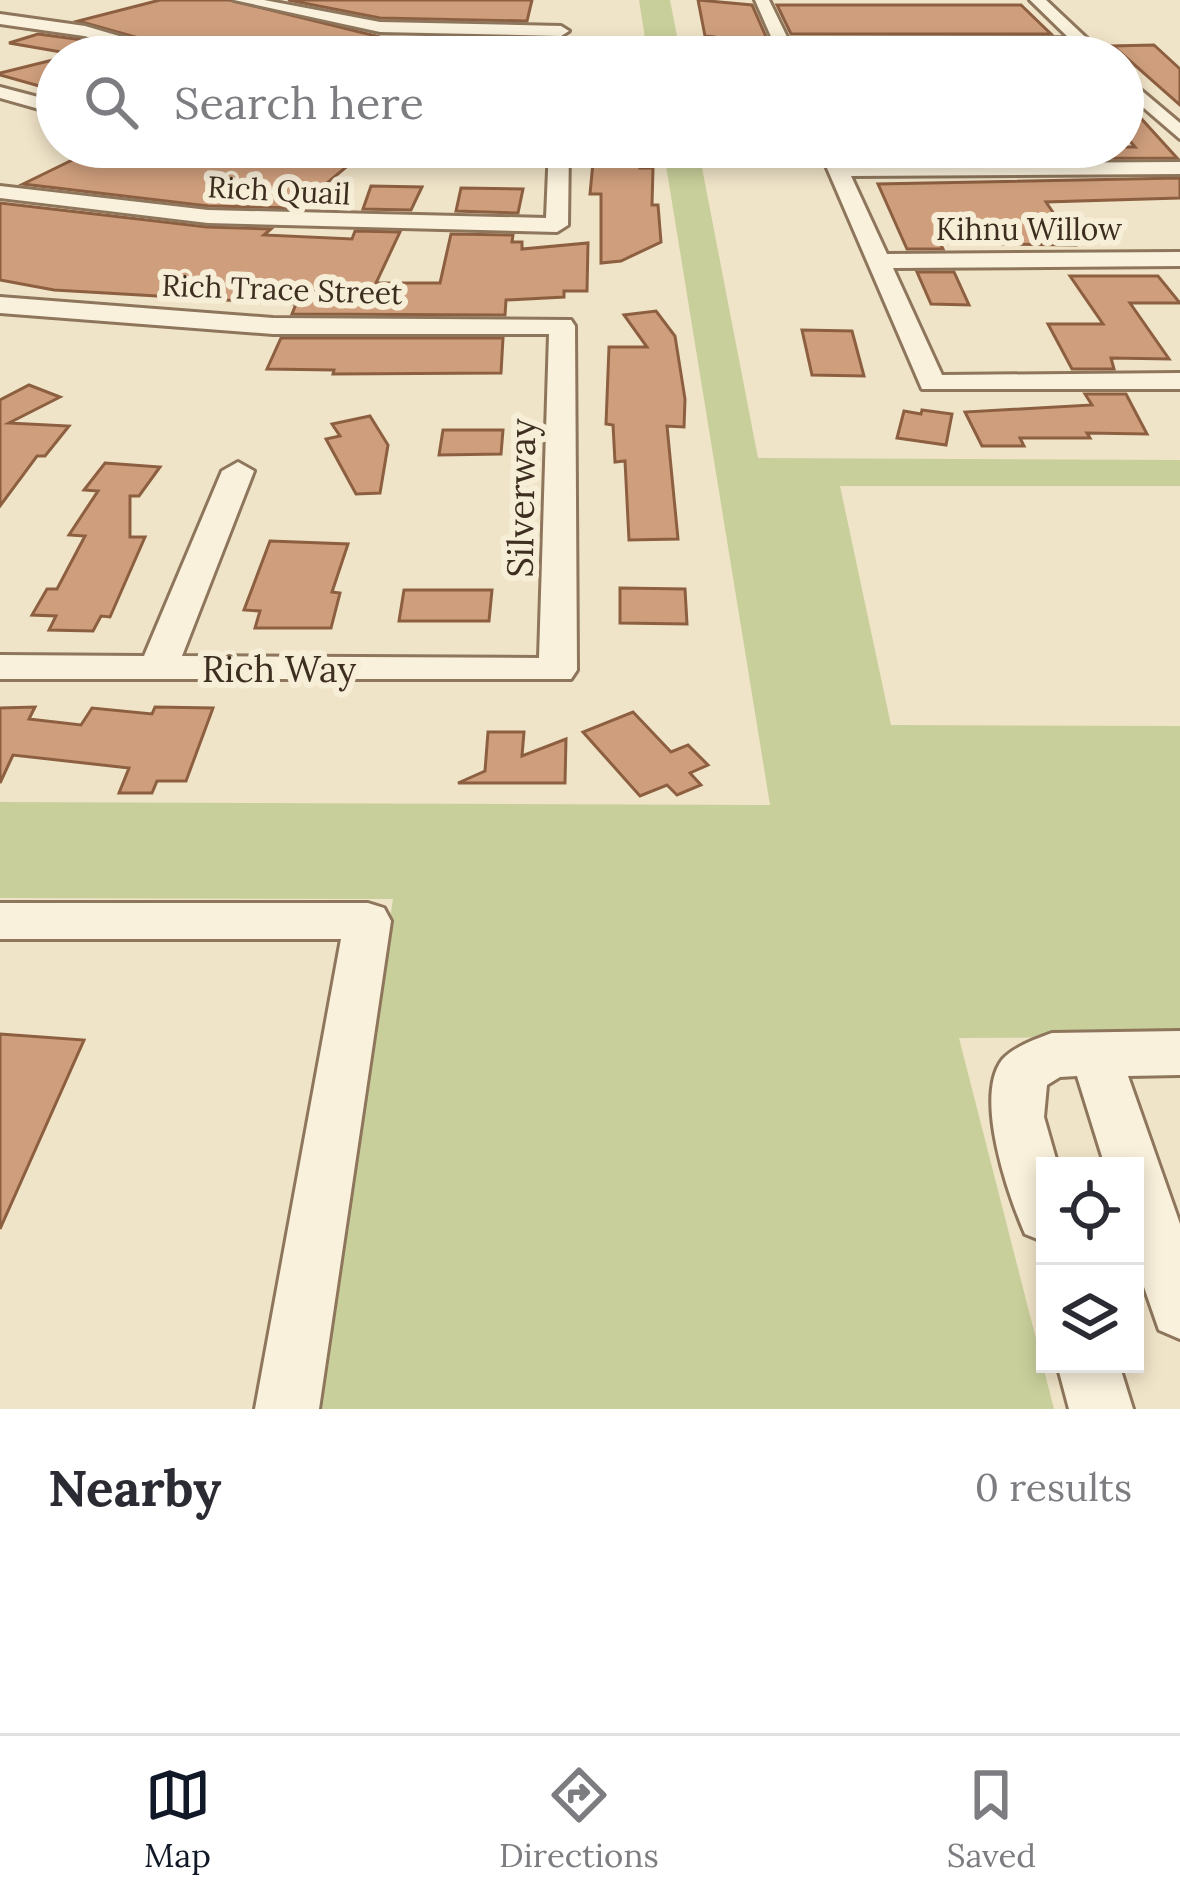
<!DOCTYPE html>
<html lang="en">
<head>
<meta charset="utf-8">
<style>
	:root { --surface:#fff; --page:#f2f2f3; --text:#2b2b33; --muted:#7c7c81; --line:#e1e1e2; --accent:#111827 }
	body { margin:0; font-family:Lora,serif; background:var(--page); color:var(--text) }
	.controls { position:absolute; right:36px; bottom:36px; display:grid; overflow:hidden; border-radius:0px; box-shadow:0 6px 18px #0003 }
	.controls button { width:108px; height:108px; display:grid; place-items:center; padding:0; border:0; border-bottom:3px solid var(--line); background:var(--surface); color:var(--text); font:60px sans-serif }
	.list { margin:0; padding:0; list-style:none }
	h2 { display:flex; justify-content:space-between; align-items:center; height:156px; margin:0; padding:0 48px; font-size:51px }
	h2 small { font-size:39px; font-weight:400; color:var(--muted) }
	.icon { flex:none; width:66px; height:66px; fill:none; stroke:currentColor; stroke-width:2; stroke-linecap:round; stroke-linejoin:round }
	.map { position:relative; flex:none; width:1180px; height:1409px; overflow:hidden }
	.search { position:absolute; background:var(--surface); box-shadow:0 6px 18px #0003; left:36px; right:36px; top:36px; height:132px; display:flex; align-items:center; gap:30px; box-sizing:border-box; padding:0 42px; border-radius:66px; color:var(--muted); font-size:45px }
	.sheet { height:324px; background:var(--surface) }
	nav { display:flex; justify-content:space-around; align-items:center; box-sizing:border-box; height:168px; border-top:3px solid var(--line); background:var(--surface); font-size:33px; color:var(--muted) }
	nav a { display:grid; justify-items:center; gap:6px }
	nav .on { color:var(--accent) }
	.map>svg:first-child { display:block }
</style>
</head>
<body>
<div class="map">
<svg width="1180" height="1409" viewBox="0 0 1180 1409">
	<rect width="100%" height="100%" fill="#f0e4c8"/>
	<!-- green -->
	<g fill="#c9cf9b">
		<polygon points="639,0 670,0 681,57 648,57"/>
		<polygon points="663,147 698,147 758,458 1180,460 1180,486 840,486 891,725 1180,726 1180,1037 959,1038 1054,1409 316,1409 393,899 0,898 0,802 770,805"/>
	</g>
	<!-- building -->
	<g fill="#cf9f7d" stroke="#8d5f41" stroke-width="3">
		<polygon points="160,0 230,0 380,37 517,40 513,46 427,45 413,51 343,44 318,57 245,57 167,46 78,21"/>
		<polygon points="288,0 532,0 527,21 380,18"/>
		<polygon points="698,0 752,5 775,57 719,57 714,37 705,36"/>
		<polygon points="777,5 1021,5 1051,34 791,34"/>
		<polygon points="38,34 83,40 136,54 90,57 9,43"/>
		<polygon points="1154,45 1180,69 1180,105 1113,46"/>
		<polygon points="57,59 57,91 0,75 0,73"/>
		<polygon points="1128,104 1177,158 901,159 894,147 1135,147 1123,133 1123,109"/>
		<polygon points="99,147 238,147 356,159 297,208 208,206 23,184"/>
		<polygon points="594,152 642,153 640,168 653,168 652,205 658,205 661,242 621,261 601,263 601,194 590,194"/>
		<polygon points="1180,178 1180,198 1046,202 1075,245 940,243 943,249 907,249 878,184"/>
		<polygon points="371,186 422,187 411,210 363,209"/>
		<polygon points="461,188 523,189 518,213 456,211"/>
		<polygon points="0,203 207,227 271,229 264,235 352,239 355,231 400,232 376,283 440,283 451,234 513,235 512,242 522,242 522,249 588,243 587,291 564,291 564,297 506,300 505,315 292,314 296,304 54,290 0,280"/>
		<polygon points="917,272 954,272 969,305 931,304"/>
		<polygon points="1070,276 1158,276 1180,303 1130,303 1169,359 1111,358 1114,369 1072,369 1048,324 1103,324"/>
		<polygon points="656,311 675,336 685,399 684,427 667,426 678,539 629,540 625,461 615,462 613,425 606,424 609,347 647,347 624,315"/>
		<polygon points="802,330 852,331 864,376 812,375"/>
		<polygon points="281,338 503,338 501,373 333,374 334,370 267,369"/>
		<polygon points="29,385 60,397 9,423 69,426 45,456 37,456 0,506 0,400"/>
		<polygon points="1085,394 1126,394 1147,434 1087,433 1090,438 1020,438 1024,446 982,446 965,412 1092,405"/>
		<polygon points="922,410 952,414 946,445 897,438 904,411 921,414"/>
		<polygon points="370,416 388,445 380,493 356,494 326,439 340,436 332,424"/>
		<polygon points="443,430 503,430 501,454 439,455"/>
		<polygon points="105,463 160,467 139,496 130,496 130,537 145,537 110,617 101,616 93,631 49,630 56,616 32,615 47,589 57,589 85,536 69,535 98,491 84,490"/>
		<polygon points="270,541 348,544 332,592 340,593 331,628 255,628 260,611 244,610"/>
		<polygon points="620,588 685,589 687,624 620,623"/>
		<polygon points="404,590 492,590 489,621 399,621"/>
		<polygon points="35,707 29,719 81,725 92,708 152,714 155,707 213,708 186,781 157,781 152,793 119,793 129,768 13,755 0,783 0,708"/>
		<polygon points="633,712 671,752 688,745 708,765 690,773 701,785 677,795 667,785 640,796 583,732"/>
		<polygon points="488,732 524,732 522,756 566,739 565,783 458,783 485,771"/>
		<polygon points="0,1034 84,1040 0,1229"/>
	</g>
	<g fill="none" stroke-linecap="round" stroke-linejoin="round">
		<defs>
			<g id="minor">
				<polygon points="234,0 264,0 380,22 561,26 569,31 561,36 380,32"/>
				<polygon points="755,0 769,0 788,39 1069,38 1030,0 1046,0 1098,49 1090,54 1079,48 793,49 796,57 780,57"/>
				<polygon points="0,14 85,26 190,57 163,57 84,36 0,24"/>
				<polygon points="1123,75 1180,123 1180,139 1123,90"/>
				<polygon points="0,87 57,102 57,114 0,98"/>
				<polygon points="549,147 569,147 568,225 557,232 208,223 0,198 0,186 208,210 546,218"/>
				<polygon points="818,147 838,147 846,164 1180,162 1180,174 851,176 887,254 1180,252 1180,266 893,268 942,375 1180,373 1180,389 922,389"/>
				<polygon points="0,297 273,318 571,320 575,326 577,670 571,679 0,679 0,655 144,656 222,471 238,462 254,471 182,656 539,658 549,334 273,334 0,313"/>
				<polygon points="0,903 368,903 384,908 391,921 319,1409 255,1409 341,939 0,939"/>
				<path d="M1180 1031V1075L1128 1076 1180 1224V1339L1159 1330 1135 1261V1166H1105L1077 1076 1060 1077 1047 1085 1044 1117 1058 1166H1045V1242L1025 1234C1008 1195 974 1097 1002 1060 1013 1047 1036 1039 1052 1033Z"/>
				<polygon points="1057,1364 1119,1364 1133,1409 1069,1409"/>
			</g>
		</defs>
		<!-- minor casing -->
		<use href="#minor" stroke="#8d765c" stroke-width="6"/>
		<!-- minor -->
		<use href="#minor" fill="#faf1dc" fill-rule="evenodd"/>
	</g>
	<g text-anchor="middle" stroke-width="12" stroke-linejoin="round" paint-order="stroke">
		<!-- far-street labels -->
		<g font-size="30" fill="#3d2e20" stroke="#f7eed8">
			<text transform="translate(279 191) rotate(3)" y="10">Rich Quail</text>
			<text x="1029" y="240">Kihnu Willow</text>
			<text transform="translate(282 290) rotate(2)" y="10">Rich Trace Street</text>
		</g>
		<!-- street labels -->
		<g font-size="36" fill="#3d2e20" stroke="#f7eed8">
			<text transform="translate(521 498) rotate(-89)" y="13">Silverway</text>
			<text x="279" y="682">Rich Way</text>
		</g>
	</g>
</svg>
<div class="controls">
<button><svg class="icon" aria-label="locate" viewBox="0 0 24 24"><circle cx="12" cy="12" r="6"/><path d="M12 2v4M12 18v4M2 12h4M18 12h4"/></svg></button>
<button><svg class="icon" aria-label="layers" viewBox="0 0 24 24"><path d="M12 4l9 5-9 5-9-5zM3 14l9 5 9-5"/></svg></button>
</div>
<div class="search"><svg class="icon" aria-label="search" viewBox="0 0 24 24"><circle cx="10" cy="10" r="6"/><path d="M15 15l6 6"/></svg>Search here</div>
</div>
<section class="sheet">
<h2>Nearby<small>0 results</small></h2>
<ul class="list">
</ul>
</section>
<nav>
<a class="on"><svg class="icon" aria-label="map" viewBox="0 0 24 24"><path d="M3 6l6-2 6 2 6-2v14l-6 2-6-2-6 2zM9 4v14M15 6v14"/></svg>Map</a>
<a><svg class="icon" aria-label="directions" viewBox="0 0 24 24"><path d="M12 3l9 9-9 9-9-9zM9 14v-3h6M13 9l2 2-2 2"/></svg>Directions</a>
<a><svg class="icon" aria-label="saved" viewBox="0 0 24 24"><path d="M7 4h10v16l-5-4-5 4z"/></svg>Saved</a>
</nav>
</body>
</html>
